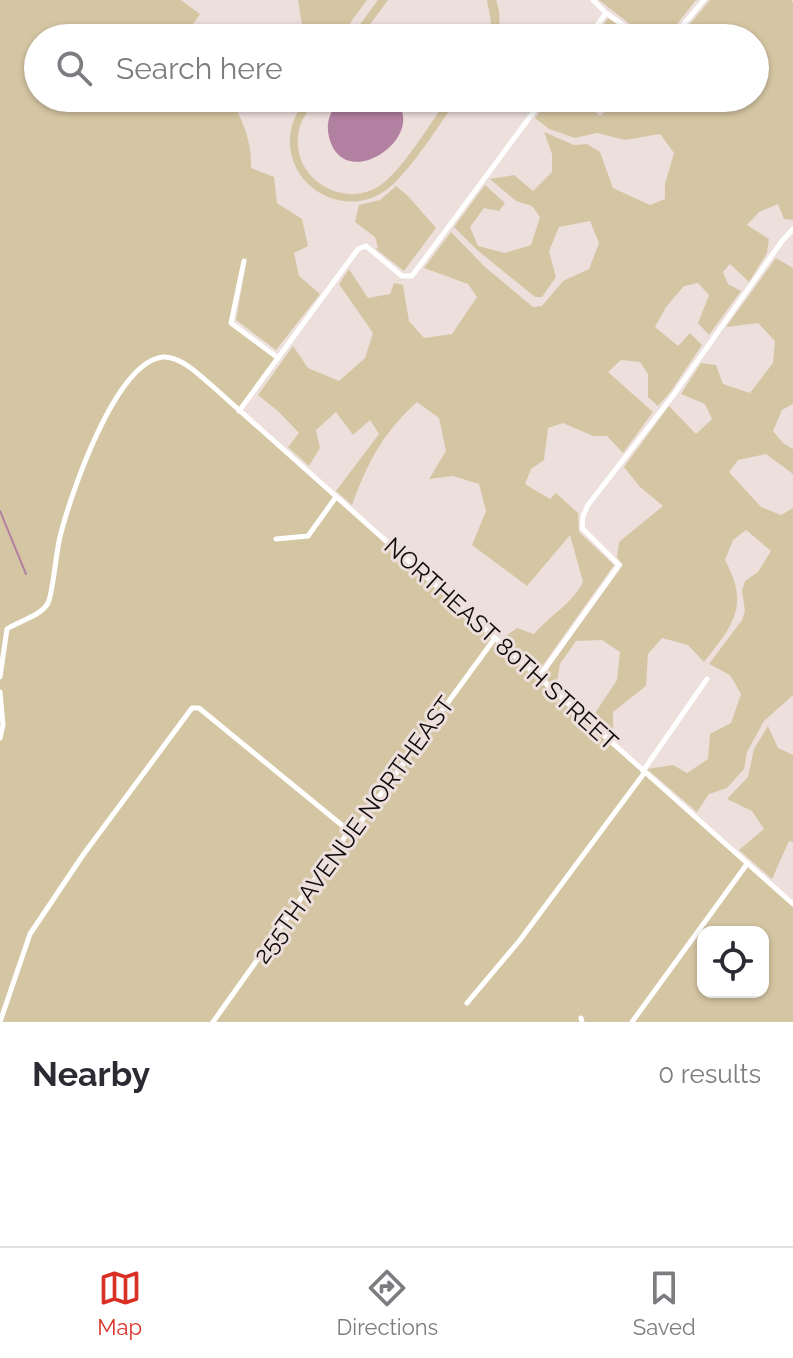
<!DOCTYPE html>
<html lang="en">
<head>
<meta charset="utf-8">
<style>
	:root { --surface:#fff; --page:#f7f7f7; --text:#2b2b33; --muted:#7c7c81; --line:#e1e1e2; --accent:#d93025 }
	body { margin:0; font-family:Raleway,sans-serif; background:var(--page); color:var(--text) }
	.controls { position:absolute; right:24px; bottom:24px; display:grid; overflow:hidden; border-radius:16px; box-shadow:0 2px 6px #0004 }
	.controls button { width:72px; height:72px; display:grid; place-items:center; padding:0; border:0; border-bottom:2px solid var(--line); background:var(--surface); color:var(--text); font:40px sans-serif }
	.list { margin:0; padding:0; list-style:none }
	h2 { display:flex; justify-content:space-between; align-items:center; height:104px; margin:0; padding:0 32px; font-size:34px }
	h2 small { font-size:26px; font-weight:400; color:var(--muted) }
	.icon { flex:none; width:44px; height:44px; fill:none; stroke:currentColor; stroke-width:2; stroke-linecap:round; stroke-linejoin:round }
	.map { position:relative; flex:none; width:793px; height:1022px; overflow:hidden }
	.search { position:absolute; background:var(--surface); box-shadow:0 2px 6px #0004; left:24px; right:24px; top:24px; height:88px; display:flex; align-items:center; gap:20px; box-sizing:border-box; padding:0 28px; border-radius:44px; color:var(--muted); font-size:30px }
	.sheet { height:224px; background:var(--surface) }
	nav { display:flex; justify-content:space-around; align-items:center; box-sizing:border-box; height:112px; border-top:2px solid var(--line); background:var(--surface); font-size:22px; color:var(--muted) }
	nav a { display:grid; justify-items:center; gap:4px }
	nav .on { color:var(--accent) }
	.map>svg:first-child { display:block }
</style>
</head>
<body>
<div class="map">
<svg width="793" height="1022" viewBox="0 0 793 1022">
	<rect width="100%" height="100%" fill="#eddfdc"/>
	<!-- green -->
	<g fill="#d5c6a3" fill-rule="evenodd">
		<path d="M0 0H181L200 14 186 34 188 38H38V98H230C243 121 252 141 251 168L274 177 277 203 302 219 308 246 294 253 299 276 320 294 276 350 236 320 248 252 231 323 278 358 240 411 793 904V1022H0ZM703 932H763V992H703Z"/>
		<polygon points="298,0 367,0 339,38 304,38"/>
		<polygon points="378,0 388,0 360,38 350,38"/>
		<path d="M487 0H496C501 13 500 25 497 38H488L491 22Z"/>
		<polygon points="599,0 696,0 666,38 648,38"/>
		<path d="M710 0H791L793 2V220L784 219 778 204 759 212 747 225 769 239 767 253 749 282 730 264 723 272 728 284 741 291 709 335 698 323 709 295 698 283 684 286 666 307 655 327 678 346 690 333 702 345 671 391 658 406 648 397V374L640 362 621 360 608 372 653 412 623 453 607 436H593L563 423 548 428 544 460 531 469 525 484 550 499 556 493 578 513 579 532 614 565 538 672 502 639 517 628 534 634C550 615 572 604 583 582L570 535 527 586 472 545 486 511 479 484 453 476 429 479 446 451 439 418 417 402C382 434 368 462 352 505L336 491 379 434 370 420 353 435 336 412 316 430 320 448 309 466 288 447 299 433 279 412 258 395 293 346 308 368 339 381 365 358 373 333 339 284 349 269 368 298 390 294 394 283 403 285 409 321 424 338 452 334 477 297 468 284 424 268 451 232 485 267 533 307 542 306 563 281 589 269 599 243 590 221 559 227 549 251 556 277 542 297H535L477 250 454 227 485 185 505 203 499 211 484 208 470 227 478 246 505 253 531 245 540 217 532 206 516 201 490 179 514 175 533 191 552 172V154L544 132 574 145 587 144 600 152 613 188 650 205 665 199V184L674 153 660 134 625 140 597 133 575 138 549 129 535 118 551 98H580L600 116 622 98H755V38H678Z"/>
		<polygon points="608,18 636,38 595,38"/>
		<path d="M307 98H316C308 110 299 122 298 137 294 177 338 206 374 189 398 178 432 121 448 98H458C440 123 405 181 380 194 339 217 287 185 290 137 291 122 298 110 307 98Z"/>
		<polygon points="396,186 408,196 436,228 404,271 376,249 378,247 375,237 355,222 359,205 380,200"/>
		<path d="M776 258 793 268V404L782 410 773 431 783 443 793 449V474L766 454 738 460 729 472 761 507 781 515 793 508V695L764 721 747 752 744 769 727 788 709 794 697 812 647 769 673 765 687 773 708 759 710 734 731 723 741 694 730 675 709 664 742 620 745 611 742 591 745 581 758 572 771 551 746 530 733 540 725 560C750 606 733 625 704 662L688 645 662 638 648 654 646 686 613 712V738L591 719 617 680 620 652 602 640 576 641 560 664 556 688 543 676 623 565 617 557 619 542 663 506 640 487 624 467 669 406 696 434 712 419 705 404 681 394 701 363 716 365 723 384 750 393 773 363 775 341 758 323 726 327Z"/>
		<polygon points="768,726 778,748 793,755 793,842 789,841 772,879 739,850 764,829 752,811 727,799 748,777 754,749"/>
	</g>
	<!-- water -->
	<path fill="#b280a1" d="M342 98H393C433 134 344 197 329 137 325 121 331 109 342 98Z"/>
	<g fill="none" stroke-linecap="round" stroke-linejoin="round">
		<!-- stream -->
		<polyline stroke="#b280a1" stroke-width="2" points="0,511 26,574"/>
		<!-- minor -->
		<g stroke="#fff" stroke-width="5">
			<polyline points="593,0 606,13 642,38"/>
			<polyline points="588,38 606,13"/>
			<polyline points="672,38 704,0"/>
			<polyline points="244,261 231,323 278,358"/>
			<polyline points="239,411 358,249 366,246 402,276 412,276 544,98"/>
			<polyline points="276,539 308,536 336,497"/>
			<path d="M0 677 7 629C19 621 41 616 48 603 53 593 56 552 60 537 70 496 115 362 163 357 180 356 198 374 210 384L793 904"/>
			<polyline points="539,677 619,565 582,528 583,516 588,505 672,397 782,241 793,229"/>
			<polyline points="0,692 3,725 0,738"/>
			<polyline points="643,771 707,679"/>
			<polyline points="467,1003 520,940 645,772"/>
			<polyline points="581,1018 582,1022"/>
			<polyline points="0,1022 30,934 83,855 192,708 199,708 349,831"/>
			<polyline points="213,1022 349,831 354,831 495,638"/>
			<polyline points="632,1022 747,864"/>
		</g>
	</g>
	<g text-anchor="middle" stroke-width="6" stroke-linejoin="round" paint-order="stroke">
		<!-- street labels -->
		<g font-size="24" fill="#100c0b" stroke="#eddfdc">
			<text transform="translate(501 644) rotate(42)" y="8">NORTHEAST 80TH STREET</text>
			<text transform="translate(354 830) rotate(-54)" y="8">255TH AVENUE NORTHEAST</text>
		</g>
	</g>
</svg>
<div class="controls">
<button><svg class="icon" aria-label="locate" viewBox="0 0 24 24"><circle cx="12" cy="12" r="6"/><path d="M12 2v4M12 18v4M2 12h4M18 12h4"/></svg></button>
</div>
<div class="search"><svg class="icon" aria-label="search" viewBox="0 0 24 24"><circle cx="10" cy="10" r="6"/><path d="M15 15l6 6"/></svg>Search here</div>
</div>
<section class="sheet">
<h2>Nearby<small>0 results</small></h2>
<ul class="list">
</ul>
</section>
<nav>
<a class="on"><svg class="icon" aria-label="map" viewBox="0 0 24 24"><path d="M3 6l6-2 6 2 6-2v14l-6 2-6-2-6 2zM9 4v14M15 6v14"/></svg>Map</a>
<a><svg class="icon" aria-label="directions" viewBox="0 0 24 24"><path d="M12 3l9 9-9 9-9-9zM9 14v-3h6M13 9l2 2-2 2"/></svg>Directions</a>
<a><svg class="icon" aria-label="saved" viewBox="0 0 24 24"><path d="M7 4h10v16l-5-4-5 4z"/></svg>Saved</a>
</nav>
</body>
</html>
